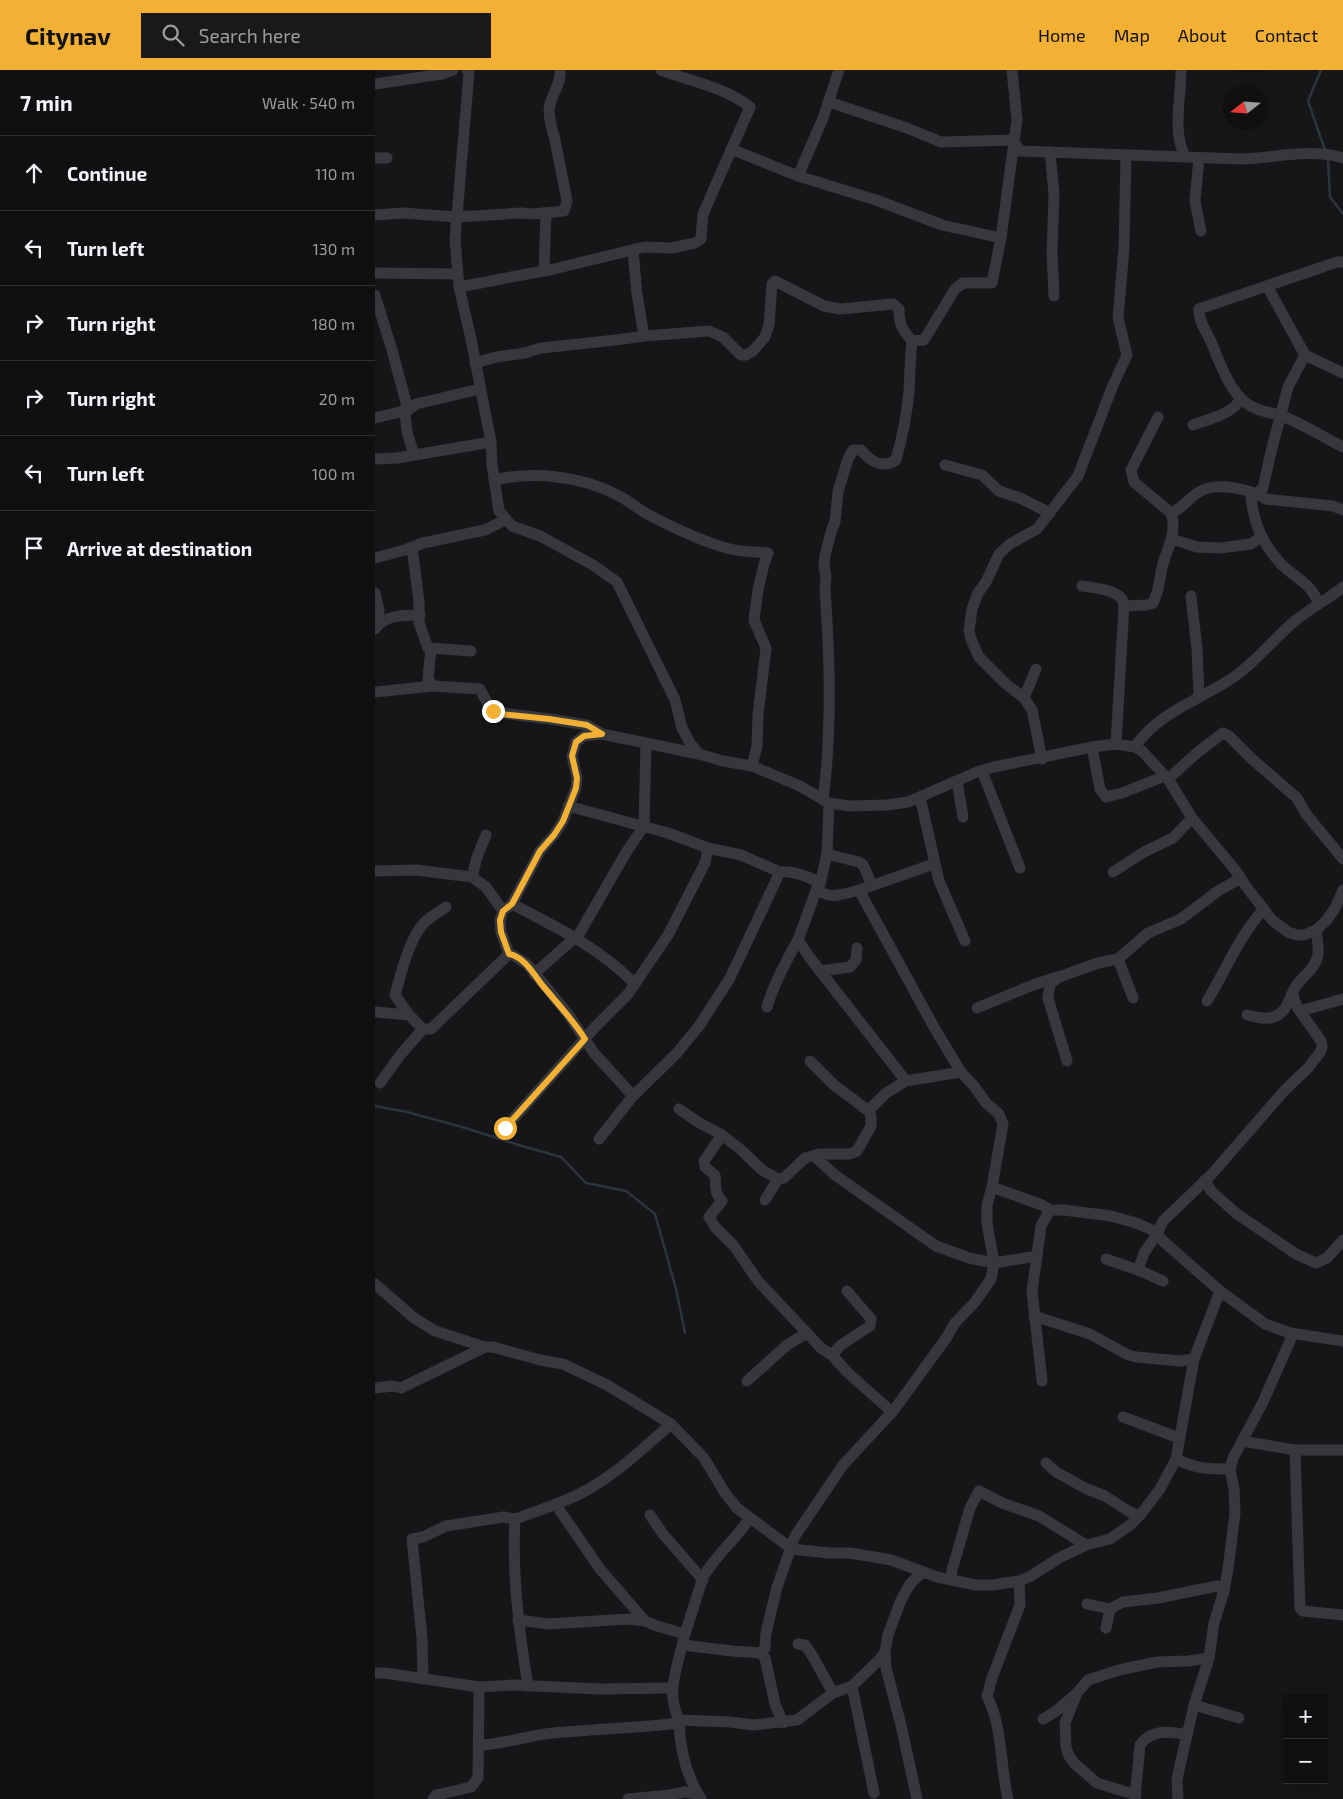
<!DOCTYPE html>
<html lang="en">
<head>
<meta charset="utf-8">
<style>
	:root { --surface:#101012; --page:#19191b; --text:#f1f3f6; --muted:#9c9d9f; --line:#303032; --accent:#f2b134 }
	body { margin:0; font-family:"Exo 2",sans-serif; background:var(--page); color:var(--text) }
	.controls { position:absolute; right:15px; bottom:15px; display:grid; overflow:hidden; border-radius:0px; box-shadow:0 5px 20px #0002 }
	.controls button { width:45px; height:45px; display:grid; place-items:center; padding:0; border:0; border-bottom:1px solid var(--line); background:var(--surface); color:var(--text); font:25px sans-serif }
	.compass { position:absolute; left:848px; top:15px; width:45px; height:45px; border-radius:50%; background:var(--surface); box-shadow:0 5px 20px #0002; rotate:253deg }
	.stop { position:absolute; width:15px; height:15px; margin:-11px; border:4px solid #f2b134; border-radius:50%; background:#fff }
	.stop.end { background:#f2b134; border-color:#fff; box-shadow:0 1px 5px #0008 }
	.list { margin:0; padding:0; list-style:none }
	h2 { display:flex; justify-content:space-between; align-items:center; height:65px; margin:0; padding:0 20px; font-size:21px }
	h2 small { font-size:16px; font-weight:400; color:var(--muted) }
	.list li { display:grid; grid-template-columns:32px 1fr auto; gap:15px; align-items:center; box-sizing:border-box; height:75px; padding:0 20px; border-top:1px solid var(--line) }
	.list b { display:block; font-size:19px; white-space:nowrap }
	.list em { font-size:16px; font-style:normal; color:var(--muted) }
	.icon { flex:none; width:28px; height:28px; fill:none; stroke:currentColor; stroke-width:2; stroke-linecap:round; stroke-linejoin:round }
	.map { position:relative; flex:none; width:968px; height:1729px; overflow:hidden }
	header { display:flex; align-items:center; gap:30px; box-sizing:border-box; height:70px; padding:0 25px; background:var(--accent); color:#111 }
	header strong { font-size:24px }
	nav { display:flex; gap:28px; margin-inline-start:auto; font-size:18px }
	.search { width:350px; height:45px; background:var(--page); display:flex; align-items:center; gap:12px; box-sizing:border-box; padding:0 18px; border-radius:0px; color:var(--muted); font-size:19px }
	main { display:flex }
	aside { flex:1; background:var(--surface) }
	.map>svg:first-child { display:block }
</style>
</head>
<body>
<header>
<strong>Citynav</strong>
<div class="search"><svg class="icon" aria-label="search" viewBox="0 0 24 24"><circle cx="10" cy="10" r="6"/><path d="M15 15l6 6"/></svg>Search here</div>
<nav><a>Home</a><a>Map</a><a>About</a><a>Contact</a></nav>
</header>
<main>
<aside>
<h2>7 min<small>Walk · 540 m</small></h2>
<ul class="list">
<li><svg class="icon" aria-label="ahead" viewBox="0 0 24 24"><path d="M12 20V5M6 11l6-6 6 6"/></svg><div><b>Continue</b></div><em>110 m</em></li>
<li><svg class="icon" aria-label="left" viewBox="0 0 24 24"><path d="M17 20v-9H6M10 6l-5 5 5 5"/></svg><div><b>Turn left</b></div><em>130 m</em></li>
<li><svg class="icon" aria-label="right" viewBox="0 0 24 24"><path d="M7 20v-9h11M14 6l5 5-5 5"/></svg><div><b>Turn right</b></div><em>180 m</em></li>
<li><svg class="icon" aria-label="right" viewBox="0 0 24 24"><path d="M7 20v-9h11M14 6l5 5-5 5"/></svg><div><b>Turn right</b></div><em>20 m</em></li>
<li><svg class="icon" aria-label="left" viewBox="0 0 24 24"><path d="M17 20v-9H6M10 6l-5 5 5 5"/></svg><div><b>Turn left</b></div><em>100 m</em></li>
<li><svg class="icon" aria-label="arrive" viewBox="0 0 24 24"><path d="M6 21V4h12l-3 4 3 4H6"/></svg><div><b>Arrive at destination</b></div></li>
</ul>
</aside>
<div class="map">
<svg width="968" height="1729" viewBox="0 0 968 1729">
	<rect width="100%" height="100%" fill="#161618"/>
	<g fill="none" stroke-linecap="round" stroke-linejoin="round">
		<!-- stream -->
		<g stroke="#2c353c" stroke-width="2.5">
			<polyline points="946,0 933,31 950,80"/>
			<polyline points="953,88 955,127 968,144"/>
			<polyline points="0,1036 32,1042 87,1057 147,1076 186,1087 211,1113 251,1121 280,1144 301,1219 310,1263"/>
		</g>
		<!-- minor -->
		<g stroke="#37383d" stroke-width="11">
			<polyline points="92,0 94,3 80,169 84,217 96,269 116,372 117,395 124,441 137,456 165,466 218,495 242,512 300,630 307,658 315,673 324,684 348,691 377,696 425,716 454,733 474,736 512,735 533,732 602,702 619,697 717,677 741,674 760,677 767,681 793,709 817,748 861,801 870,815 897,850 913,862 922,865 929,865 941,860 952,850 960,838 968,820"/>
			<path d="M806 0C806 30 797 59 810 87"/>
			<polyline points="0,14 67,4 78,0"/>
			<path d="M454 32 532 58 566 72 638 70 645 81 866 89C900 88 935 78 968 88"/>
			<polyline points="356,79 423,106 501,130 567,155 626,168"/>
			<polyline points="675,82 679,124 677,182 679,226"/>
			<polyline points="0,88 12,88"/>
			<polyline points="824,88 820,131 826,161"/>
			<polyline points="423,106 448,48 464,0"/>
			<path d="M0 145 28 143 82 147 146 143 158 144 189 141 192 131C188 111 184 90 180 70 177 60 174 50 174 40 175 25 187 14 185 0"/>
			<polyline points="258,181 262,224 269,266"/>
			<path d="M968 192H962L824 239C823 251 832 262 837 274 844 291 855 322 871 333 881 341 895 342 907 346 928 354 948 367 968 377"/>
			<polyline points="169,201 171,143"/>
			<polyline points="0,203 82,204"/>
			<path d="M892 216 930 285 913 317 896 382 888 418 876 428C880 457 887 472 906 494 918 506 938 515 943 533"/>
			<path d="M84 217 179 199 269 177 296 178 320 173 326 169 328 144 375 37C350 17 315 11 286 0"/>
			<polyline points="0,225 17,280 33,340 41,334 105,319"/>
			<polyline points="930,285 968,303"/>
			<path d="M100 293 121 287 150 283 166 278 241 270 269 266 334 261 348 267 366 285H371L378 281 390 267 394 255 397 214 400 211 449 236 465 239 518 234 524 239C524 255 527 259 537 271L549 270 580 219 588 213H617L626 168 642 50 637 0"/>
			<polyline points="0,348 33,340 30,343 32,362 39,385"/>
			<path d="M818 355C831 350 864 342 865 327"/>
			<polyline points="0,389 22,388 116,372"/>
			<polyline points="570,395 607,405 624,421 645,428 675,443"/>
			<path d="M119 410C158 401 207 406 242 425 253 430 263 439 274 445 299 458 328 472 355 479 367 482 381 482 393 483L389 494 383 520 379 550 391 578 383 645 382 676 377 696"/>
			<path d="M796 443C808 439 813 428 824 422 841 411 875 419 891 429L958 436 968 440"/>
			<polyline points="797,469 822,477 845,478 876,474 886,467"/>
			<polyline points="0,488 30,480 48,473 110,460 130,450"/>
			<path d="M707 516C720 518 749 520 749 536"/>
			<polyline points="0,523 4,540 3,555"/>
			<polyline points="816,526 822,579 824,627"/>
			<path d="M0 559C10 545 28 545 45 545"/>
			<polyline points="56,578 96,581"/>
			<path d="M58 616 105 619C111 630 113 639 126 643L175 649 212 655 227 664 324 684"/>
			<polyline points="0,622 58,616 53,609 56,578 53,578 44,553 44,532 37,477"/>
			<polyline points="649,628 661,599"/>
			<path d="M741 674 749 536 772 535 778 533C784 522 784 510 787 498 791 480 803 462 796 443L759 412 756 400 783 347"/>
			<polyline points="717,677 725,719 731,727 747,723 790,706"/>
			<path d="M760 677C783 642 825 630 859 607 882 591 899 568 921 550 936 538 953 529 968 517"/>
			<polyline points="667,689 657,640 649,628 631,614 604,587 596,569 594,561 597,539 603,523 611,512 624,484 635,474 662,459 703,406 738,315 752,285 743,248 749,178 751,85"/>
			<polyline points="607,701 645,798"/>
			<polyline points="793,709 823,682 848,663 854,666 877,689 922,728 931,744 968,789"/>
			<polyline points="582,711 588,747"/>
			<polyline points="545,727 564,811 590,871"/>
			<path d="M448 730C457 660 455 590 450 520L451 506 449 497 450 485 457 459 460 452 463 421 473 389 478 380H486C496 392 507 399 521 390 527 368 532 345 534 321 535 304 535 288 537 271"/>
			<polyline points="193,736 293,763 333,778 366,785 405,802"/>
			<polyline points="452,784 484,792 488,795 497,815"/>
			<polyline points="0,801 41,800 97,807 111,817 128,841"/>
			<polyline points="738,802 769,782 798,768 817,748"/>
			<polyline points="97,807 102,787 111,765"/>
			<polyline points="442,818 423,870 435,888 531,1011"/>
			<polyline points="484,820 559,794"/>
			<path d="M137 834C183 858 223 877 260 914"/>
			<polyline points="134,884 126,862 125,850 128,841 137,834 165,781 179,765 188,751 201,718 202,708 197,686 201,672 209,666 227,664"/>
			<polyline points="134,884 138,885 153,895 193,944 219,983 258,1026"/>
			<polyline points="743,889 758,928"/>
			<polyline points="445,901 475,897 481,890 482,878"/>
			<polyline points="159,904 204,864 252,781 269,756 271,674"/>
			<path d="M832 931C851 900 864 866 889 839"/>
			<path d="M392 937C399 913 411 891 423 870"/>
			<polyline points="602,938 658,915 682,907"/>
			<polyline points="925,941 968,929"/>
			<polyline points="0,942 34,945 48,959 56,959 134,884"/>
			<path d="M34 945 20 925C26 904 34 869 49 853 55 847 64 842 71 837"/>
			<path d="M872 945C880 947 891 950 899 947 913 942 914 927 921 916 929 905 941 898 943 884 944 876 942 868 941 860"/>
			<polyline points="435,991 459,1015 495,1042"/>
			<polyline points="692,991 673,928 675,914 684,907 723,893 743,889 773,863 806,849 843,821 866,808"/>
			<polyline points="5,1013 26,984 48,959"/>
			<polyline points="304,1039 323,1052 347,1065 365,1079 387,1100 403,1109 409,1108 430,1088 444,1084 475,1084 482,1081 496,1056 496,1047 494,1040 511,1023 531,1011 586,1002"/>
			<polyline points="130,1058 222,955 253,924 293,865 330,793 333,778"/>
			<path d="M347 1065 329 1091 330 1097 340 1105C341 1115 339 1123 347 1131L334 1147 340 1157 359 1176 383 1211 446 1278 457 1285 472 1302 517 1342"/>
			<path d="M224 1069 258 1026 301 984 324 956 355 908 405 802C418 801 435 806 445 814"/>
			<polyline points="439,1086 460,1105 561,1176 594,1188 619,1193 662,1186"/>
			<polyline points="830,1110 836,1121 862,1144 921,1184 941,1193 952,1188 968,1170"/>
			<polyline points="617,1117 667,1135 675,1140 689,1140 736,1146 761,1153 782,1162"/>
			<polyline points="390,1130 403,1109"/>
			<polyline points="784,1159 782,1164 788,1171 845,1221 890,1254 915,1263 968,1271"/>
			<polyline points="731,1189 763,1200 788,1211"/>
			<polyline points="763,1200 769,1183 782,1164 788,1151 836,1105 910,1020 933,998 946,981 947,976 946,971 922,937 918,925"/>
			<polyline points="0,1214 39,1248 60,1261 110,1277 118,1277 165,1290 188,1294 232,1315 296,1354 329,1388 350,1423 362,1438 417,1479 454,1483 475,1483 505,1488 516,1490 562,1507 601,1515 618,1515 644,1511 656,1506 684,1488 711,1475 735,1469 755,1455 766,1444 785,1419 801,1389 819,1289 845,1221"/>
			<polyline points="659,1246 715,1264 753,1285 761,1287 805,1291 819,1289"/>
			<polyline points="457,1285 466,1275 495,1256 496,1249 472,1221"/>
			<polyline points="372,1311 412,1275 432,1263"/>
			<polyline points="667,1311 657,1221 666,1156 675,1140"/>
			<polyline points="0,1318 18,1316 26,1318 110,1277"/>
			<polyline points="748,1347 804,1368"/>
			<polyline points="867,1371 920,1380 968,1380"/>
			<polyline points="920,1380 925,1538 928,1541 968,1545"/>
			<path d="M801 1389C822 1399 833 1399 855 1399"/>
			<polyline points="671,1393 681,1402 712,1419 730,1426 753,1441 764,1446"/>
			<path d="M181 1435 225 1499 270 1551 282 1556 310 1564 328 1507C341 1485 361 1469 375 1448"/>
			<polyline points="275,1445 288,1464 328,1510"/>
			<polyline points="576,1510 577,1500 595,1438 604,1421 627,1433 664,1446 711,1475"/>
			<polyline points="712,1534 735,1539"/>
			<polyline points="143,1550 174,1554 253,1549 270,1551"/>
			<polyline points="731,1558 735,1539 748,1532 783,1528 842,1516 849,1521"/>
			<polyline points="423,1574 430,1575 437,1585 458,1623"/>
			<path d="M308 1575 357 1581 386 1583 390 1578 391 1563 402 1517 420 1466 468 1395 519 1340 572 1267 579 1254 600 1232 616 1209 619 1193 612 1153V1135L617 1117 628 1054 624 1044 611 1033 599 1016 586 1002 560 959 484 820C469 824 452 831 442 818L445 814 452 784 454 733"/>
			<polyline points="510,1582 511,1598 526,1655 542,1729"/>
			<polyline points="386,1583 390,1588 400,1634 408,1653"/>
			<polyline points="0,1603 10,1603 104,1617 138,1615 226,1619 297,1618"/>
			<polyline points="48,1609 47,1568 37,1469 48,1467 71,1456 129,1447 140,1449"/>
			<path d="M153 1616C144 1561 137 1505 140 1449 168 1439 197 1430 222 1414 249 1397 272 1375 296 1354"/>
			<polyline points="477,1616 499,1723"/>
			<polyline points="819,1635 864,1648"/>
			<polyline points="668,1649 680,1642 701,1624"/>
			<path d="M304 1650C290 1621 303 1597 309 1567"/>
			<path d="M304 1653C305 1679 312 1707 326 1729"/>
			<path d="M103 1675C128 1675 153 1665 178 1663 220 1659 262 1658 304 1653V1650L355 1652 379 1655 422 1650 458 1623 477 1616 504 1590 510 1582 513 1565 526 1530 535 1514 547 1502"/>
			<polyline points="761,1725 722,1713 700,1694 694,1686 691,1677 690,1653 702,1623 713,1610 744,1600 782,1592 813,1591 834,1588"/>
			<polyline points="58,1729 61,1725 96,1717 103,1708 104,1617"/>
			<polyline points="253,1729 295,1725 309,1722 323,1724"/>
			<path d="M633 1729C625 1696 628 1657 612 1626L617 1608 645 1535 644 1511"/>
			<path d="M760 1729 765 1675C776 1659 795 1661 812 1665"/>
			<polyline points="803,1729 802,1710 805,1695 819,1635 834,1588 839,1553 849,1521 853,1499 860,1443 859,1419 855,1399 858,1388 888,1332 918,1264"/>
		</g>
	</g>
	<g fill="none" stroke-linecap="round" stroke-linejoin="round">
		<!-- route -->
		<path stroke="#f2b134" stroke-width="6" d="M118 641 126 644 174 649 212 655 227 664 209 666 201 672 197 686 202 708 201 718 188 751 179 765 165 781 137 834 128 841 125 850 126 862 134 884C150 887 159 905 168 916 183 934 198 950 210 969L130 1058"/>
	</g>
</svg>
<div class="controls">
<button>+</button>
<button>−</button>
</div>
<svg class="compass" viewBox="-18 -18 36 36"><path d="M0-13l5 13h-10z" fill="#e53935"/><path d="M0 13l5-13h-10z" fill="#9c9d9f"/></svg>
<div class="stop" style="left:130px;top:1058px"></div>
<div class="stop end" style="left:118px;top:641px"></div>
</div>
</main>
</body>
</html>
